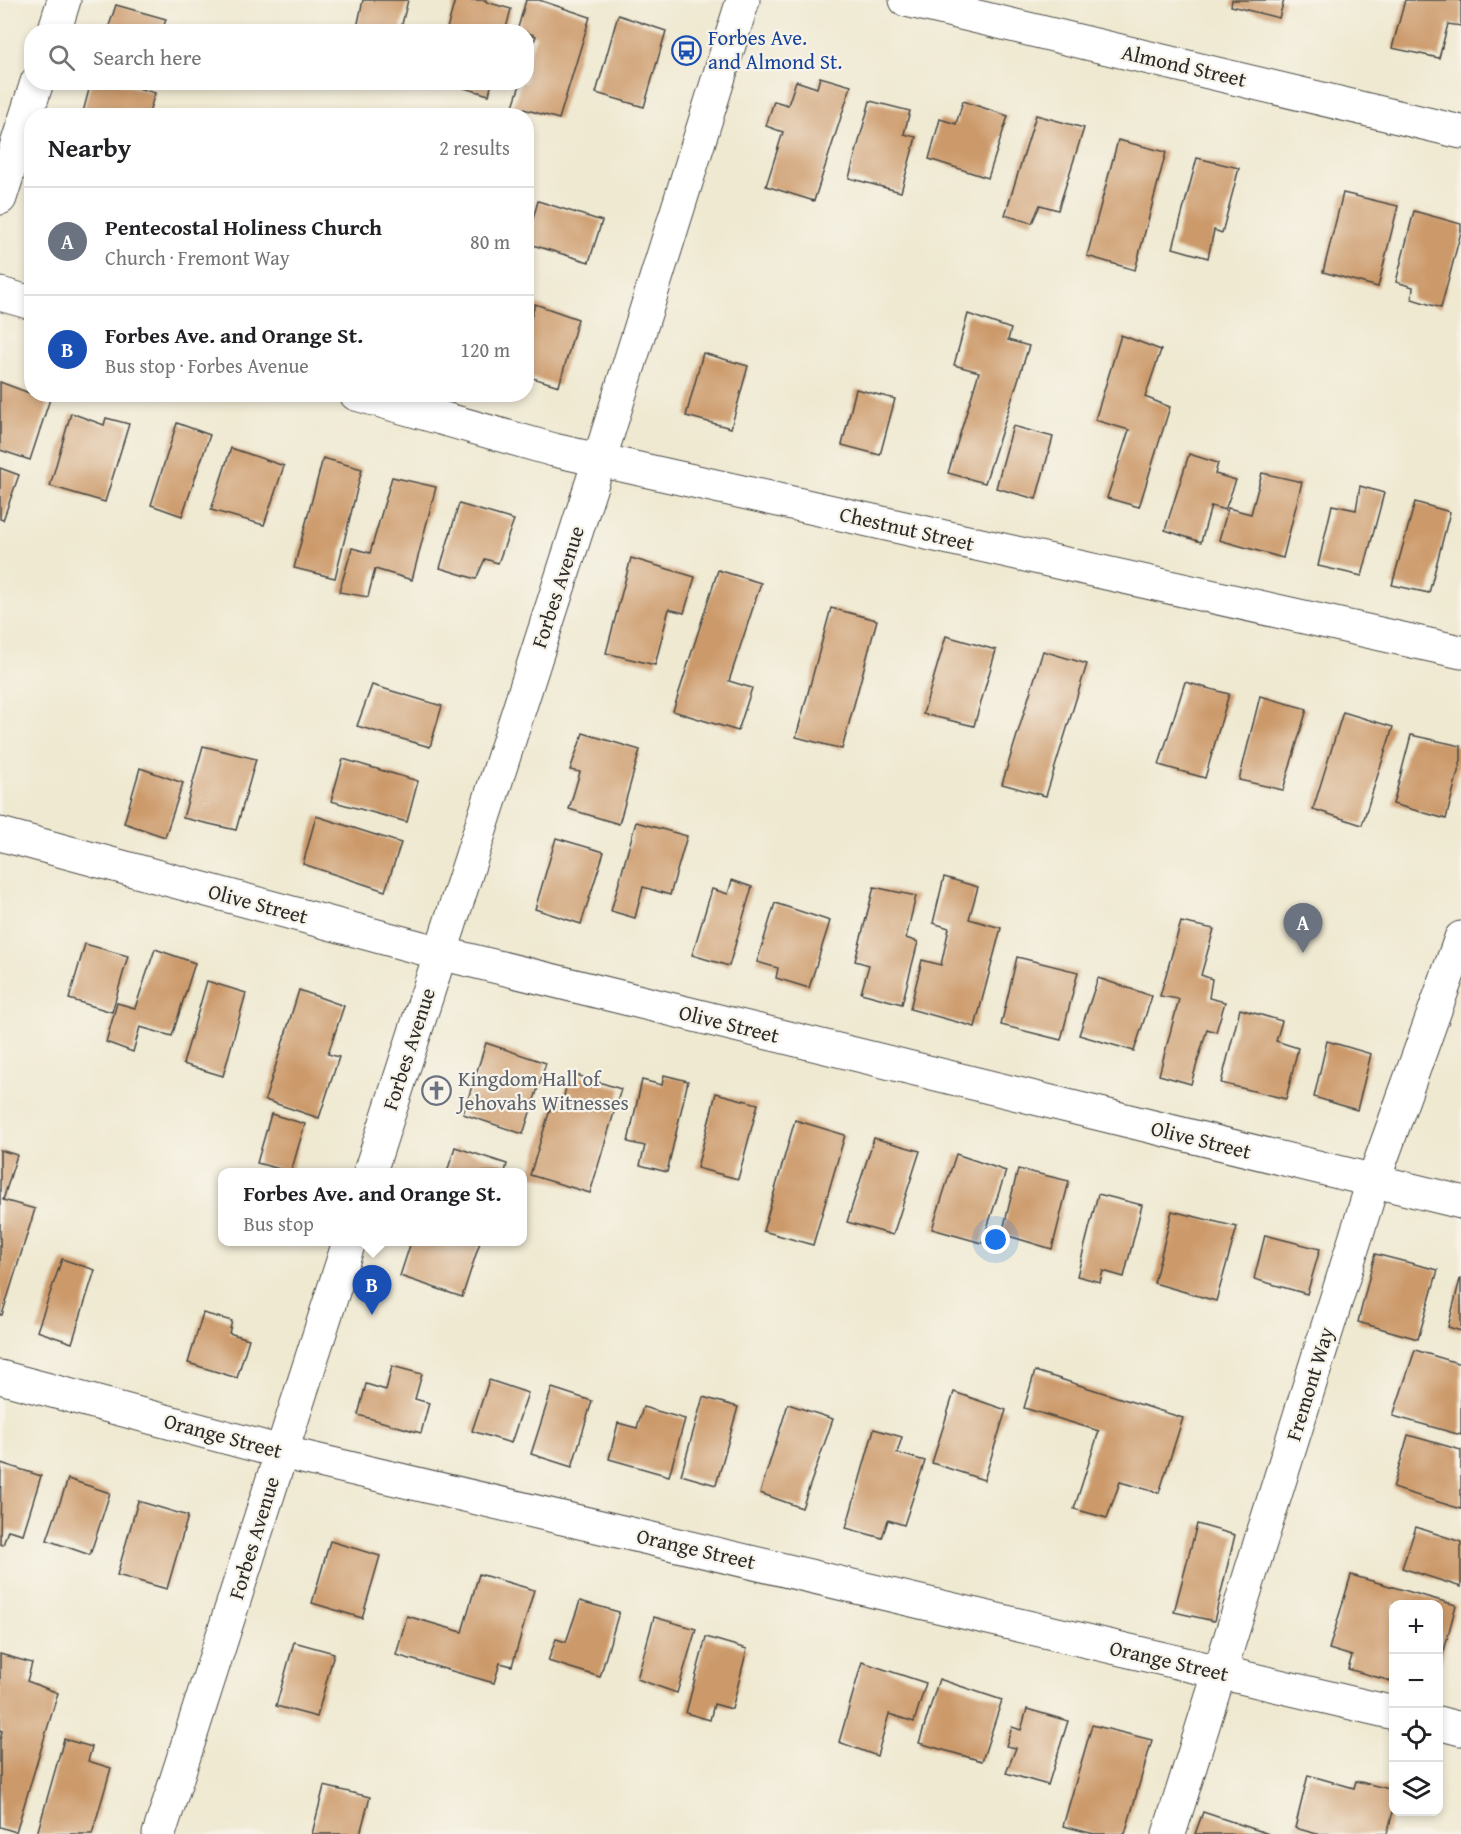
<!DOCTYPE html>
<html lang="en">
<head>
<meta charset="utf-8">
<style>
	:root { --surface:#fff; --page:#f2f2f2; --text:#202124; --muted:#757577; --line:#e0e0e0; --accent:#111827 }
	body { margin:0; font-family:"Gentium Book Plus",serif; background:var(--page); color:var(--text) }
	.controls { position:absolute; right:18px; bottom:18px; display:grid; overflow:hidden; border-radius:12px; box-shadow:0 3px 9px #0003 }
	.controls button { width:54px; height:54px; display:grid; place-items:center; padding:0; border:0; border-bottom:2px solid var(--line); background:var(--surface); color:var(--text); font:30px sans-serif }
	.you { position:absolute; left:996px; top:1240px; width:21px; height:21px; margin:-15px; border:4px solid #fff; border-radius:50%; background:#1a73e8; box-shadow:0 0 0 9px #1a73e833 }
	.badge { display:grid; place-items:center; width:39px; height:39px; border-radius:50%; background:var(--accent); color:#fff; font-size:20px; font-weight:700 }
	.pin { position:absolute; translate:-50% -50px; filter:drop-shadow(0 2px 3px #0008) }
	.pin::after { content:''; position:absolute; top:32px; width:21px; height:18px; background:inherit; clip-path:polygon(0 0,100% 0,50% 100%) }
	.popup { position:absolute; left:218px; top:1168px; width:309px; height:78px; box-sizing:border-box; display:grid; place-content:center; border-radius:12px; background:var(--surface); filter:drop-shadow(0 2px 4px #0005); font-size:20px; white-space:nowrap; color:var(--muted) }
	.popup b { font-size:22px; color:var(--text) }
	.popup::after { content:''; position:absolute; left:50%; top:100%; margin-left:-12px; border:12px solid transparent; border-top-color:var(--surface) }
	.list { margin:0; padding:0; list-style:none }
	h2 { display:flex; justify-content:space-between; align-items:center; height:78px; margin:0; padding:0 24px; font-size:26px }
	h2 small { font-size:20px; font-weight:400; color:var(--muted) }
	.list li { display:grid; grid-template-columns:39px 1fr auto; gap:18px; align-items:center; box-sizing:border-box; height:108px; padding:0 24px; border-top:2px solid var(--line) }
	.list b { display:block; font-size:22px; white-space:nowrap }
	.list p { margin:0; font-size:20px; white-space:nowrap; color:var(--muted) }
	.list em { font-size:20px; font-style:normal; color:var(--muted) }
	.icon { flex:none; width:33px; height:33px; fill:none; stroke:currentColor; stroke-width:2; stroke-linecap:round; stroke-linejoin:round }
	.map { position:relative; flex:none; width:1461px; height:1834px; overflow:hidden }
	.search { position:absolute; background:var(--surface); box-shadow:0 3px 9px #0003; left:24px; top:24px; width:510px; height:66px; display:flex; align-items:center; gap:15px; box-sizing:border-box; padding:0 21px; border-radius:24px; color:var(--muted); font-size:22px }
	.panel { position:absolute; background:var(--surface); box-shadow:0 3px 9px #0003; left:24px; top:108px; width:510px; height:294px; border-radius:24px }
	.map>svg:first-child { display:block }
</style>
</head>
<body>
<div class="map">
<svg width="1461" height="1834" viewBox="0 0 1461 1834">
	<rect width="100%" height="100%" fill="#f7f3e8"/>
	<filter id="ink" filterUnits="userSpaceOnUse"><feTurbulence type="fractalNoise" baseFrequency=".0167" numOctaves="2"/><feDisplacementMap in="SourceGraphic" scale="12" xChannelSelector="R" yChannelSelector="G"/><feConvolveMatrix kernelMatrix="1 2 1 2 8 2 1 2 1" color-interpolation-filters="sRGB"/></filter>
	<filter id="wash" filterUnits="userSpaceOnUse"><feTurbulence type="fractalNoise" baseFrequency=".008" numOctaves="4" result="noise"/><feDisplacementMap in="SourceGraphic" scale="24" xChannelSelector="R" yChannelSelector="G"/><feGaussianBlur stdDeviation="1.35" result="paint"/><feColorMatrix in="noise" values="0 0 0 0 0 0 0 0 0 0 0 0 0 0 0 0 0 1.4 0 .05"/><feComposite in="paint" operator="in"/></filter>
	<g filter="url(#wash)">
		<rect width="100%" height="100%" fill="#efe9d1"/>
		<g id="blocks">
			<!-- building -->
			<g fill="#cc9a6a">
				<polygon points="363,0 408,0 400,32 356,32"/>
				<polygon points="455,0 486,0 486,2 511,9 505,32 446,32"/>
				<polygon points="526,0 539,0 590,17 559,119 513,106 521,82 526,82 526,64 536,36 526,32 517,31"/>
				<polygon points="1232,0 1284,0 1279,18 1231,6"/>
				<polygon points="1405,0 1461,0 1461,26 1448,24 1439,58 1392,48"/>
				<polygon points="116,5 166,19 162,32 107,32"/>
				<polygon points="618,15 666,31 644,107 596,93"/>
				<polygon points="820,77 851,86 814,201 766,186 783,132 766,126 774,101 788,105 796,81 817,88"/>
				<polygon points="91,82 117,82 155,93 148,116 92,116 83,112"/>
				<polygon points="443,82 492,82 489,95"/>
				<polygon points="870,101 910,111 904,134 916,137 901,192 849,178"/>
				<polygon points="963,101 1008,116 988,178 929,159 940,119 956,124"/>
				<polygon points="1036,115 1084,128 1058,210 1040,205 1032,223 1005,215"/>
				<polygon points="1118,140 1166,152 1135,270 1087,256"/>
				<polygon points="1197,158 1239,168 1222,233 1214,230 1208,258 1173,248"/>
				<polygon points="1343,193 1398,206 1378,287 1323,272"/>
				<polygon points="538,201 602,221 589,262 526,243"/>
				<polygon points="1414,211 1461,224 1461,232 1441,308 1412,299 1413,287 1396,282"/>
				<polygon points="535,304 578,319 559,386 526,376 526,335"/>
				<polygon points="968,314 1011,329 1008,340 1029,346 985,483 948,473 979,372 954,365"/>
				<polygon points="1121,335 1161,350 1145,397 1170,407 1139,507 1107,498 1129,430 1095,420"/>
				<polygon points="703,353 748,366 731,428 686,416"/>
				<polygon points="0,382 32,394 50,399 30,460 0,450"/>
				<polygon points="856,389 895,399 880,455 842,445"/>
				<polygon points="71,413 104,425 106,418 129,424 105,502 50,486"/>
				<polygon points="177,423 210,435 182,516 151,505"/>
				<polygon points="1013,426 1053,437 1036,499 996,488"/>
				<polygon points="231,448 284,466 264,525 211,510"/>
				<polygon points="1189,454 1218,463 1215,474 1236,480 1225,510 1211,506 1201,542 1165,530"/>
				<polygon points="323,458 362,469 335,578 294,568"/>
				<polygon points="0,468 19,475 3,520 0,519"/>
				<polygon points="1262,473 1302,482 1283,558 1219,540 1228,508 1251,514"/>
				<polygon points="392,477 436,487 412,580 375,569 368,597 339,592 352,548 370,553"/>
				<polygon points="1360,486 1384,493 1362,576 1318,566 1332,505 1356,510"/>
				<polygon points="1415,502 1450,512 1429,593 1392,585"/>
				<polygon points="459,504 514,520 498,563 485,559 476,579 440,568"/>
				<polygon points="631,558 695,577 684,613 669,609 655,665 606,653"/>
				<polygon points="718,570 761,583 729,681 752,688 738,731 673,711"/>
				<polygon points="831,608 877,620 842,749 796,737"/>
				<polygon points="946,636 996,650 974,726 923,714"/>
				<polygon points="1043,651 1087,664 1046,796 1002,784"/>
				<polygon points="1185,682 1229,694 1205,778 1159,765"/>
				<polygon points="372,685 442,706 430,747 357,726"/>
				<polygon points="1260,696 1307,709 1283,790 1239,780"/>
				<polygon points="1343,712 1393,727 1362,825 1313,809"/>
				<polygon points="583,733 640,750 619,824 569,809 580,772 570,770"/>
				<polygon points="1411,735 1461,746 1461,760 1446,819 1393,804"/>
				<polygon points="203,746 256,759 236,830 183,818"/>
				<polygon points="343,759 418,781 407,822 331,801"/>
				<polygon points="140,768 183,783 165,837 124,823"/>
				<polygon points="316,816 401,843 385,891 303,864"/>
				<polygon points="636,822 687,836 670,895 643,887 635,918 611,911"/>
				<polygon points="556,838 604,852 581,924 535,909"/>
				<polygon points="944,877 978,887 969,919 1001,928 975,1027 910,1009 922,960 941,965 949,928 933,923"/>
				<polygon points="732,880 752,887 729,966 692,955 712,889 728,894"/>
				<polygon points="874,887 916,896 906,938 918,942 902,1004 861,993 869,965 855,961"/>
				<polygon points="775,903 830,921 809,988 776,978 778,968 757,962"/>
				<polygon points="1181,922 1214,929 1201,975 1212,979 1209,998 1225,1002 1216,1032 1207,1029 1191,1084 1159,1075 1179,999 1160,996"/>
				<polygon points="85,944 128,956 112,1012 69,999"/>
				<polygon points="155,949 195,963 172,1036 140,1027 133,1052 106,1042 117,1003 135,1008"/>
				<polygon points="1017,957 1078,972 1061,1040 1001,1025"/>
				<polygon points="1098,978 1152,996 1134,1051 1079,1035"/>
				<polygon points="207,981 246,993 223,1076 183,1064"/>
				<polygon points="299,990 344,1006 328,1054 339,1057 319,1118 265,1100"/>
				<polygon points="1240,1009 1282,1021 1276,1041 1298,1048 1286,1099 1221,1083"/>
				<polygon points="1327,1041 1371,1054 1357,1110 1314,1097"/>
				<polygon points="486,1043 546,1063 523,1134 463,1114"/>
				<polygon points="570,1073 621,1089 590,1193 530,1175 553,1100 562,1103"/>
				<polygon points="664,1075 688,1081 667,1172 640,1165 645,1146 628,1142 642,1080 662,1085"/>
				<polygon points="716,1093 758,1104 738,1179 697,1168"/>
				<polygon points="271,1114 305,1124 291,1172 257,1163"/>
				<polygon points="795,1120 845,1135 813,1245 763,1231"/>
				<polygon points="874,1138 920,1151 893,1235 847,1222"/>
				<polygon points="455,1147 507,1164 505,1172 447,1172"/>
				<polygon points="0,1150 17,1155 3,1200 35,1209 2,1315 0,1315"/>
				<polygon points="956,1154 1006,1171 982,1243 932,1229"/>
				<polygon points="1018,1169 1069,1181 1052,1249 1002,1234"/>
				<polygon points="1098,1194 1142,1205 1124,1277 1103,1271 1100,1282 1077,1276"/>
				<polygon points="1172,1211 1237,1227 1216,1301 1154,1283"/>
				<polygon points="1265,1235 1320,1249 1307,1294 1254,1279"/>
				<polygon points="411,1242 423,1242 436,1246 437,1242 480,1242 462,1297 400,1276"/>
				<polygon points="1375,1254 1438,1270 1418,1339 1358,1322"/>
				<polygon points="62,1259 95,1270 72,1343 37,1331"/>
				<polygon points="1460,1279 1461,1279 1461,1331 1448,1327"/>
				<polygon points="203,1313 232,1321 229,1333 249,1339 237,1378 188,1363"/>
				<polygon points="1415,1350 1461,1364 1461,1435 1393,1416"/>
				<polygon points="392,1366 422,1374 415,1399 429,1403 421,1433 358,1415 366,1384 386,1390"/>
				<polygon points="1035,1371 1183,1418 1159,1493 1120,1482 1107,1518 1074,1509 1099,1431 1024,1408"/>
				<polygon points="489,1380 528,1393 511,1443 472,1431"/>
				<polygon points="552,1388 592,1401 572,1467 531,1454"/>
				<polygon points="954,1392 1006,1410 984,1480 932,1463"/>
				<polygon points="703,1397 738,1407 716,1485 681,1475"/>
				<polygon points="788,1404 833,1419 802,1508 760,1493"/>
				<polygon points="643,1407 685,1419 669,1476 609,1459 618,1423 637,1428"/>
				<polygon points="874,1429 902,1437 897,1453 925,1461 904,1525 888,1520 882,1538 846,1528"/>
				<polygon points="1408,1435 1461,1450 1461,1509 1393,1488"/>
				<polygon points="1,1463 41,1476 23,1534 8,1530 3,1545 0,1544"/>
				<polygon points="68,1479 110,1493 90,1555 47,1540"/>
				<polygon points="138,1501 188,1516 167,1589 117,1575"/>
				<polygon points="1197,1524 1235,1535 1214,1621 1174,1612"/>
				<polygon points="1416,1527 1461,1542 1461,1587 1402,1568"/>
				<polygon points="330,1541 380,1556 362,1618 312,1603"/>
				<polygon points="479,1574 534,1590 512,1666 500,1663 494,1683 396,1655 407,1616 462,1632"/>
				<polygon points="1351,1575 1456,1605 1439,1670 1438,1604 1394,1604 1394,1682 1348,1669 1352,1656 1329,1649"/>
				<polygon points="580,1601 619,1612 600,1677 548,1661 556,1639 566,1642"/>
				<polygon points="654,1617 696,1629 677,1693 637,1679"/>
				<polygon points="706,1637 747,1649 732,1709 714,1704 710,1720 686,1713"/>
				<polygon points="294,1642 334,1653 317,1717 276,1706"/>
				<polygon points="0,1654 32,1663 27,1681 58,1693 16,1832 0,1827 0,1739 2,1731 0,1731"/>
				<polygon points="862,1662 926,1683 914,1722 889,1714 877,1756 839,1742"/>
				<polygon points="939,1679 1002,1700 982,1761 919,1743"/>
				<polygon points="1027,1709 1068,1721 1048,1785 1006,1773 1016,1748 1006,1746 1012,1727 1021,1730"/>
				<polygon points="1092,1725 1152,1740 1125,1834 1094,1834 1063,1826"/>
				<polygon points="64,1739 92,1747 88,1761 111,1768 92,1834 37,1834"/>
				<polygon points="1308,1775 1354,1788 1356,1781 1394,1790 1394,1808 1387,1834 1317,1834 1295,1828"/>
				<polygon points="324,1786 370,1797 360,1834 312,1834"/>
				<polygon points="1203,1812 1269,1834 1195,1834"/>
			</g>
		</g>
	</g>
	<g filter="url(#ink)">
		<use href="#blocks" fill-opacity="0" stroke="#484844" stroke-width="1.5"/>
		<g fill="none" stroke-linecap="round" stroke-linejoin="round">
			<defs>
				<g id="street">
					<polyline points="906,0 1461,132"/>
					<polyline points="54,32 64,0"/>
					<polyline points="0,198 37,82"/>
					<polyline points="0,294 32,303"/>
					<polyline points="356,394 554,450 1461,652"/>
					<polyline points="0,834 440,953 1461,1202"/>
					<polyline points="370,1172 599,461 743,0"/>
					<polyline points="0,1377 281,1452 1394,1713"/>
					<polyline points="1438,1723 1461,1729"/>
					<polyline points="159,1834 349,1242"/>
					<polyline points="1169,1834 1373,1182 1461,938"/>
				</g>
			</defs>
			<!-- street casing -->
			<use href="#street" stroke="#484844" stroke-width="35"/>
			<!-- street -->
			<use href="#street" stroke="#fff" stroke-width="33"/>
		</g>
	</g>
	<!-- icons -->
	<defs>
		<symbol id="bus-ring" viewBox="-11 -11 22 22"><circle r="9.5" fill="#f7f3e8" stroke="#1a4fb4" stroke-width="1.5"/><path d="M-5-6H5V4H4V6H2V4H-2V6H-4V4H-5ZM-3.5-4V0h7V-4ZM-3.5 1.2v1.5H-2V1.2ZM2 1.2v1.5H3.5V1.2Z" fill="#1a4fb4"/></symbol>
		<symbol id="church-ring" viewBox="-11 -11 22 22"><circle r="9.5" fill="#f7f3e8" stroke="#6b7280" stroke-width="1.5"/><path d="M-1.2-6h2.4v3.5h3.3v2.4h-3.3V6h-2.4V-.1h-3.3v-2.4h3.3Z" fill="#6b7280"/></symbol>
	</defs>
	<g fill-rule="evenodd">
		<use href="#bus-ring" x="670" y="34" width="33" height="33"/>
		<use href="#church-ring" x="420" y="1074" width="33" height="33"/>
	</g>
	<g text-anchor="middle" stroke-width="4.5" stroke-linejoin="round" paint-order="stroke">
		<!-- transit labels -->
		<g font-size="21" fill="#164399" stroke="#f7f3e8" text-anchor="start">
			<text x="708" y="45">Forbes Ave.<tspan x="708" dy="24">and Almond St.</tspan></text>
		</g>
		<!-- street labels -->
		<g font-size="21" fill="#2b2b2b" stroke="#f7f3e8">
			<text transform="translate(1184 66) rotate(13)" y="7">Almond Street</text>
			<text transform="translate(907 529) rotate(13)" y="7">Chestnut Street</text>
			<text transform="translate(558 587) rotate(-72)" y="7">Forbes Avenue</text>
			<text transform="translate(258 904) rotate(15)" y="7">Olive Street</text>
			<text transform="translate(729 1024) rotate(14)" y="7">Olive Street</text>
			<text transform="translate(409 1049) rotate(-72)" y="7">Forbes Avenue</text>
			<text transform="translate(1201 1140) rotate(14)" y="7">Olive Street</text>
			<text transform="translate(1310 1384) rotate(-73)" y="7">Fremont Way</text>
			<text transform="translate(223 1436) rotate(15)" y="7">Orange Street</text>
			<text transform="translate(254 1538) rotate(-73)" y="7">Forbes Avenue</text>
			<text transform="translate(696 1549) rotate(13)" y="7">Orange Street</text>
			<text transform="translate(1169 1661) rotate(13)" y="7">Orange Street</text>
		</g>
		<!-- worship labels -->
		<g font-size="21" fill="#5b616d" stroke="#f7f3e8" text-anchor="start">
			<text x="458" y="1086">Kingdom Hall of<tspan x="458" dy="24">Jehovahs Witnesses</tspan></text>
		</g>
	</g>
</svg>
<div class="controls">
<button>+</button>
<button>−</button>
<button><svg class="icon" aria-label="locate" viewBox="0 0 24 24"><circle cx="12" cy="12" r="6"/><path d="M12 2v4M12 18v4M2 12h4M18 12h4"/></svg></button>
<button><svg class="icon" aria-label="layers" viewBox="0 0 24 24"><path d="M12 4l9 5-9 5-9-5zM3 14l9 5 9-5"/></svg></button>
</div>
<div class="you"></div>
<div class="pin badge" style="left:1303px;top:953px;background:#6b7280">A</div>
<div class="pin badge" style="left:372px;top:1315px;background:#1a4fb4">B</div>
<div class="popup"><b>Forbes Ave. and Orange St.</b>Bus stop</div>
<div class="search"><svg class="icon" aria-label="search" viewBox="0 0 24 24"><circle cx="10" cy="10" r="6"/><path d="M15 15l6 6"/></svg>Search here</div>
<section class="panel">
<h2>Nearby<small>2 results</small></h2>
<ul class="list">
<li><span class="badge" style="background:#6b7280">A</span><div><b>Pentecostal Holiness Church</b><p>Church · Fremont Way</p></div><em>80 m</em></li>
<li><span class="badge" style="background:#1a4fb4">B</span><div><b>Forbes Ave. and Orange St.</b><p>Bus stop · Forbes Avenue</p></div><em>120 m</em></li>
</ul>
</section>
</div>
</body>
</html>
